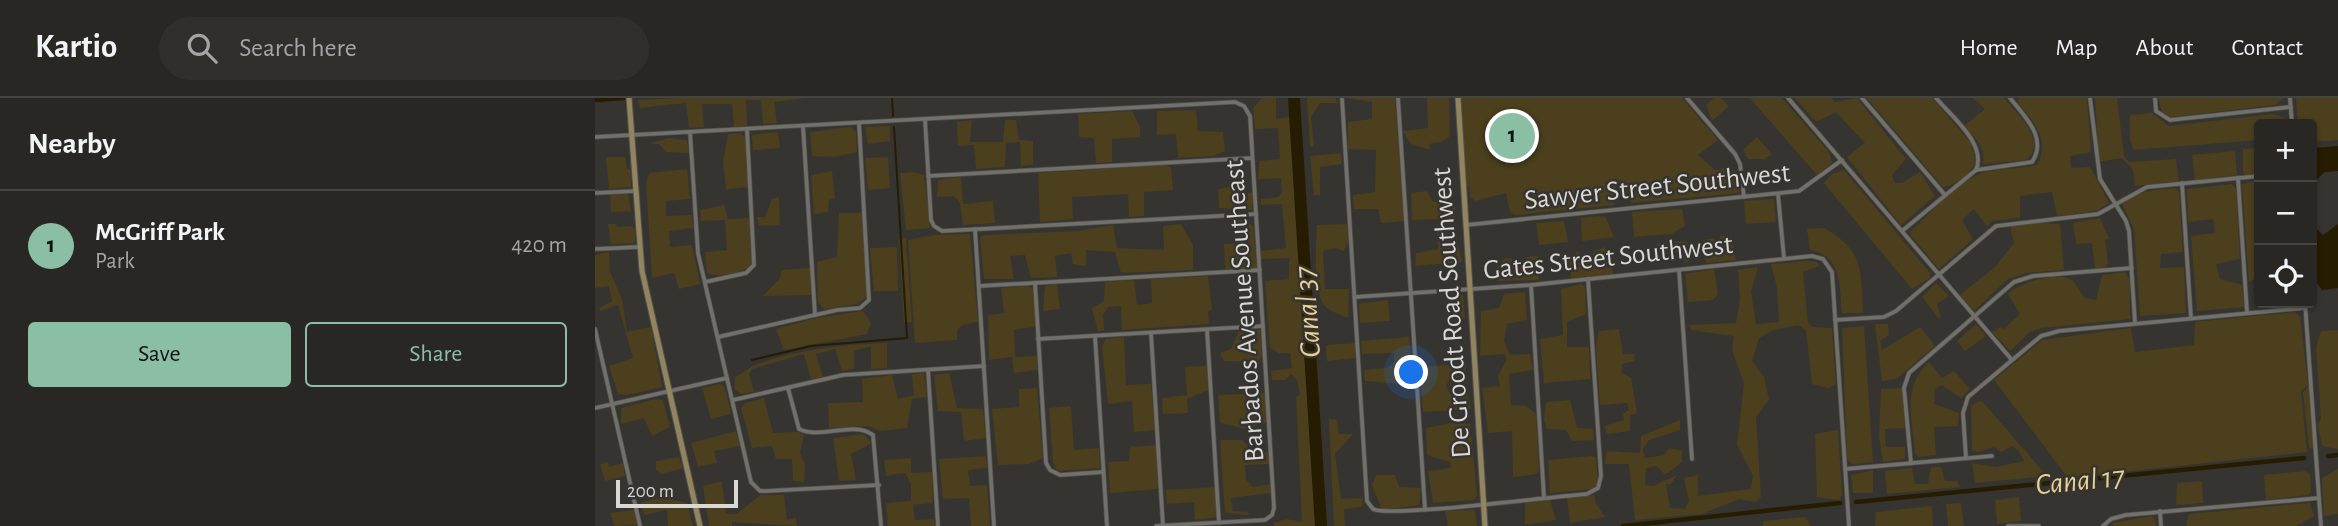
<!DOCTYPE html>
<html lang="en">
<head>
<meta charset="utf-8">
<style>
	:root { --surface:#282724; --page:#302f2c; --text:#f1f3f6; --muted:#a5a5a6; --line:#444441; --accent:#8abfa5 }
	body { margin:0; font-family:"Alegreya Sans",sans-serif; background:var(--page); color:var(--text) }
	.controls { position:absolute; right:21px; top:21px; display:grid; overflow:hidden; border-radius:7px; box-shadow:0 2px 5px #0004 }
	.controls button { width:63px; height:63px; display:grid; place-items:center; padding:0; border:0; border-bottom:2px solid var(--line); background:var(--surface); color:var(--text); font:35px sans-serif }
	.scale { position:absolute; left:21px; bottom:18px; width:122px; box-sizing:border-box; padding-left:7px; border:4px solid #d9d8d4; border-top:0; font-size:19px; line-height:24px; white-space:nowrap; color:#d9d8d4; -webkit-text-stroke:5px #363430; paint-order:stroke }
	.you { position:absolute; left:817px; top:275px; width:24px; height:24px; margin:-18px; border:5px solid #fff; border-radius:50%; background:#1a73e8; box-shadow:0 0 0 10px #1a73e833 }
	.badge { display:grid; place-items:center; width:46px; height:46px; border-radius:50%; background:var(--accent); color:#111; font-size:23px; font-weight:700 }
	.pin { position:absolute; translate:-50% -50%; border:4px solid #fff; box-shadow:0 2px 7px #0006 }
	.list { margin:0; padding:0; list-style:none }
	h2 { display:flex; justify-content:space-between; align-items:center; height:91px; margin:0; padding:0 28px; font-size:30px }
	h2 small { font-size:23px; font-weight:400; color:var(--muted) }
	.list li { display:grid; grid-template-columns:46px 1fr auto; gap:21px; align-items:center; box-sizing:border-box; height:112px; padding:0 28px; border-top:2px solid var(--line) }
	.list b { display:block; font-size:26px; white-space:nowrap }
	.list p { margin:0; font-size:23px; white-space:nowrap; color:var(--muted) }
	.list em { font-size:23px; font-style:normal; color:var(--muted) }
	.actions { display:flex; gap:14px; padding:21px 28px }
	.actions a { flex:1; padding:16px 0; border:2px solid var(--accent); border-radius:7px; text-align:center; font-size:24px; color:var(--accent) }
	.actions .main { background:var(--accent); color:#111 }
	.icon { flex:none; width:38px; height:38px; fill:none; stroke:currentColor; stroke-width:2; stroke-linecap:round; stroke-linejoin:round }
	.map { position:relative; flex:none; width:1743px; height:428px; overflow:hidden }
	header { display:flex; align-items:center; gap:42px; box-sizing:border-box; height:98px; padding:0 35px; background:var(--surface); border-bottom:2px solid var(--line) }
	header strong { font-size:33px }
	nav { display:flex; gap:38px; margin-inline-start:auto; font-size:24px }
	.search { width:490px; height:63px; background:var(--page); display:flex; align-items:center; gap:18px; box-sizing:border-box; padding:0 24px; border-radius:38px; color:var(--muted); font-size:26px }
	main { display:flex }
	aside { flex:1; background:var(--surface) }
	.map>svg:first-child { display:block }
</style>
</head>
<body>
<header>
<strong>Kartio</strong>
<div class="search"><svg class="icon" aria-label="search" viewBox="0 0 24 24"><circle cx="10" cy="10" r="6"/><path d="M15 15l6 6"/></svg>Search here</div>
<nav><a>Home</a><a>Map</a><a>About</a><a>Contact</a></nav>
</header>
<main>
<aside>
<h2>Nearby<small></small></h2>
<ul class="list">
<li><span class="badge">1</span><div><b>McGriff Park</b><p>Park</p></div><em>420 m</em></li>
</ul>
<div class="actions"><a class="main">Save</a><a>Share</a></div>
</aside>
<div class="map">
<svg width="1743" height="428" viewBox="0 0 1743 428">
	<rect width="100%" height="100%" fill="#363430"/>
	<!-- green -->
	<g fill="#4b3f1e">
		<polygon points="81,0 211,0 179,4 182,25 168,26 166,2 151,2 152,28 139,29 137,6 107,6 109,29 94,30 91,5 45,10 43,2"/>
		<polygon points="667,0 681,0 681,21 695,19 720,428 679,428 679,425 692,421 707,424 701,299 705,296 702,282 696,276 691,282 677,282 676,273 697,270 695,255 684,255 675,250 670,183 694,181 694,160 666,161 666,153 691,150 687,106 666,107 666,101 683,99 687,94 686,80 663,81 664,63 685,61 683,30 660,31 658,10"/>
		<polygon points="712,0 740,0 743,5 725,5 716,19 719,48 715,49"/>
		<polygon points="751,0 800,0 809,123 786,125 783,111 759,111 758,97 780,94 781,52 753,51 753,24 777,21 777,4"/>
		<polygon points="832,0 854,0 855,38 846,44 834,46 835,52 816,46 808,33 833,30"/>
		<polygon points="866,0 1087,0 1123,42 1103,57 1121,73 1128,70 1142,73 1144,95 1036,105 1029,86 1017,91 1019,107 920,117 915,114 911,95 880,103 875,99 874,88 871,88"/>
		<polygon points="1119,0 1126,0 1134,8 1117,23 1111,7"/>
		<polygon points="1155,0 1187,0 1234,54 1237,65 1222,77"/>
		<polygon points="1200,0 1237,0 1240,4 1262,0 1311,61 1297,77 1300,85 1307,85 1325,74 1340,98 1306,127 1252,59 1270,45 1241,14 1221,24"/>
		<path d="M1272 0H1337L1376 45 1381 64C1375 75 1361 88 1348 89Z"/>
		<path d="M1378 0H1409C1421 15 1455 44 1431 62L1388 66C1391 49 1380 40 1369 28L1390 11Z"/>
		<path d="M1424 0H1492L1496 54 1475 58 1476 70 1494 69 1497 72 1514 105 1501 113 1462 118 1457 94 1425 98V120L1398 123 1392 128 1379 111 1367 122 1378 141 1344 171 1314 135C1335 116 1360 85 1387 75 1399 70 1426 71 1442 67 1456 41 1438 23 1422 4Z"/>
		<polygon points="1500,0 1522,0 1529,58 1534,64 1581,61 1584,83 1540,88 1538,72 1527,60 1504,64"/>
		<polygon points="1563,0 1689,0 1680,7 1576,19 1567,14"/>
		<polygon points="1701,0 1743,0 1743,42 1717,44 1717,26 1703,26"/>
		<polygon points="601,12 603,33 628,34 630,53 618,58 583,60 581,36 562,37 562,13"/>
		<polygon points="537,13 545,29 545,39 517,41 517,64 501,65 499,40 484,39 483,16"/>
		<polygon points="1557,15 1574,28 1677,16 1690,20 1691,26 1664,26 1664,42 1539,52 1535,43 1535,17"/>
		<polygon points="377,22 375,44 408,44 410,22 421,22 424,42 438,43 438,67 426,68 425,44 411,45 410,69 381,71 379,47 363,48 362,24"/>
		<polygon points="295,28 295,43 273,46 270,29"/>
		<polygon points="256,29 261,34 262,54 240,59 217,58 215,34"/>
		<polygon points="183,34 185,50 158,52 157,37"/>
		<polygon points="146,35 150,39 153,89 131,91 128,64 133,36"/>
		<polygon points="1162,39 1177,56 1170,61 1153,61 1148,52"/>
		<polygon points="73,40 92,42 94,55 71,54 64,46 54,46"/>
		<polygon points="1664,50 1664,76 1651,77 1648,75 1648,51"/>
		<polygon points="1640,53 1642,77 1600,82 1597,57"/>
		<polygon points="746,55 747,66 725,69 725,97 719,97 715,58"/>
		<polygon points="11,59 30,59 32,70 36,72 36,89 14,91"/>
		<polygon points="293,59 295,90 273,92 270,60"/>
		<polygon points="570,67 576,69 578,92 549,94 549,118 534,119 533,96 477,99 478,121 445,124 443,75"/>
		<polygon points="92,71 95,101 71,103 71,118 97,117 98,130 74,133 75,149 97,147 105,186 84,191 79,175 57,180 51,85 54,75"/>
		<polygon points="1249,72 1335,175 1335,180 1317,191 1229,85 1237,76"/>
		<polygon points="237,73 240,100 234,102 233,114 219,116 216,77"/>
		<polygon points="318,74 329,77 335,130 311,132 305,75"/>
		<polygon points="366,79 368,106 398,103 400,125 368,127 365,105 359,98 342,99 343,82"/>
		<polygon points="1664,82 1664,178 1654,184 1647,86"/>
		<polygon points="646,86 648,101 653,102 653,95 658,94 657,112 624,110 623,91"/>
		<polygon points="1637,86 1641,91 1645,161 1621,166 1625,181 1647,187 1649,209 1602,213 1596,138 1620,135 1618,121 1593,124 1592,91"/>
		<path d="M1579 90 1584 93 1588 154 1566 156 1565 170 1589 169 1591 215 1545 218 1539 131 1527 106C1542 93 1559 92 1579 90Z"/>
		<polygon points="832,93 838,104 860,104 860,120 817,122 816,95"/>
		<polygon points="33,96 36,113 16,114 15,97"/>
		<polygon points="184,99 185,127 164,128 162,119 170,119 177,101"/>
		<polygon points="1179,101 1181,124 1151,126 1149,103"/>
		<path d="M129 107 133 121 155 120 158 166C147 176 126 180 112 175L110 154 132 152 130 122 106 123 105 112Z"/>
		<polygon points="1087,111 1090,128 1076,136 1039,139 1037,114"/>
		<polygon points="244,115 267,115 273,198 262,206 229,211 223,204 222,164 242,159"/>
		<polygon points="1010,118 1019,139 987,143 986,120"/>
		<polygon points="1505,120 1514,141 1510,142 1513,165 1508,170 1500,171 1497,145 1481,146 1478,125"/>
		<polygon points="640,122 651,122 658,128 662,170 630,171 629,146 644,146"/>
		<polygon points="969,123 973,144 944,147 941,125"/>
		<polygon points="1446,125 1465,126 1469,172 1431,175 1413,181 1379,213 1365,197 1401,168 1419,145 1415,128"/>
		<polygon points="13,126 20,126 23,129 36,128 40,132 40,145 16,146"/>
		<polygon points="586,126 598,147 598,172 526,175 520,154 491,152 491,168 478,166 476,155 460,158 462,179 436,180 430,157 415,158 419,181 389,181 385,139 390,137 482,133 518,127 522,150 569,152 568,128"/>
		<path d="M752 126 753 143 749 153 741 150 728 153 730 191H754L753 220C747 217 738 215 732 210 717 198 721 145 722 127Z"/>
		<path d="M1229 130C1269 152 1266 173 1268 215H1247C1244 188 1248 158 1215 152L1212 131Z"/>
		<polygon points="842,135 860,135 867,164 820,168 821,155 843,151"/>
		<polygon points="375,136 383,224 367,227 362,232 362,242 320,245 313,142 338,137"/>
		<polygon points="1125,138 1136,138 1141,162 1111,165 1108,142 1119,140 1120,144 1125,143"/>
		<polygon points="304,140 313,140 311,142 317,224 309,224"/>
		<path d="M1092 143 1094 163 1090 165C1083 152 1076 152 1063 153L1062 145Z"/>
		<polygon points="302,149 303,193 279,193 275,150"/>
		<polygon points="1009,149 1015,154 1018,176 976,180 974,162 982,154 985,155 987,168 995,156"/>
		<polygon points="14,154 15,174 27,201 32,234 56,229 67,289 32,297 23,296 14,268 38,260 23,207 5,213 4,210 17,204 14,188 0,190 0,157"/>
		<polygon points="943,158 944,182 902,183 901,171 910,160 916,160 921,169 932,159"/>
		<polygon points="1211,163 1222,164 1224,168 1208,174 1213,225 1218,229 1237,230 1241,286 1234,290 1217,286 1211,232 1203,227 1179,232 1164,240 1157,263 1169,279 1174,302 1161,319 1166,399 1161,404 1144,401 1107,416 1040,422 1034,366 1010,366 1012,353 1045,355 1046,338 1085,322 1085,332 1054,342 1048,352 1050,360 1069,357 1074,350 1087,353 1087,364 1070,377 1062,368 1051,370 1050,387 1058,388 1082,377 1076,386 1071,386 1075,410 1090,411 1094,403 1089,380 1103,377 1103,398 1156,391 1158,378 1142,347 1149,285 1137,252 1139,238 1096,232 1095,227 1141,225 1145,201 1143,172 1163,169 1156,194 1161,226 1184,224 1182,189 1176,166"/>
		<polygon points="215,170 216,197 168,198 185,180 187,172"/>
		<polygon points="1119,171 1123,196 1118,202 1093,204 1090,176"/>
		<path d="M1530 174 1535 183V221L1447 230 1435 234 1415 253 1397 234 1406 229 1409 231 1425 216 1413 196C1423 185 1462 173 1477 182 1481 185 1486 195 1490 200L1501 202 1507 177Z"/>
		<polygon points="613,178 617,211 613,214 614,226 527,232 526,208 513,209 508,217 509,232 503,234 497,210 509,203 510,184 539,182 542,207 557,205 556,181"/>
		<polygon points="1341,185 1354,198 1342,206 1346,218 1344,221 1327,199"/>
		<polygon points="462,186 465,211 448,213 450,188"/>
		<polygon points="986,186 990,189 991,216 972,224 972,249 994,249 995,281 949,285 945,241 968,237 966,191"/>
		<polygon points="433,188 438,191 441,228 419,232 420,259 442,258 442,272 419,275 417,259 394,262 393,217 409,215 406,190"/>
		<polygon points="930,194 932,222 912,226 909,243 915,257 935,256 938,272 914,276 916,307 931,308 941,316 944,372 942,376 918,379 917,333 893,335 887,290 905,288 903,278 912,261 909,256 885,258 886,213 904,210 909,196"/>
		<polygon points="854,197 868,197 870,221 855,222"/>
		<polygon points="793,202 795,223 765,225 764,207 767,205"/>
		<polygon points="268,213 276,225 272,236 189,252 181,231 221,220"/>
		<polygon points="1700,214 1705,218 1713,287 1706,293 1712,354 1473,380 1399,282 1447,242 1536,230 1540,254 1599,247 1600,224"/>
		<polygon points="1280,226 1293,226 1294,237 1285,243 1287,252 1325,229 1340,248 1301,281 1287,283"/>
		<polygon points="1381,226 1391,238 1370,253 1362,243"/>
		<polygon points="1269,228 1278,364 1257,366 1252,361 1247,230"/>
		<polygon points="1024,231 1028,256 1040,256 1039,263 1027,266 1026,274 1036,280 1042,315 1035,317 1035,333 1012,336 1009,328 1029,322 1028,316 1034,312 1032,305 1005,307 1001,248 1004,233"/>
		<polygon points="665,232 667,258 663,264 629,263 625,255 636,251 644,233"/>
		<polygon points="1743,232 1743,351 1742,351 1727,348 1723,327 1726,320 1721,250 1726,233"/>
		<polygon points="529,239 531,287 556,286 560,332 539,334 537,303 513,306 507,248 511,241"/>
		<polygon points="814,239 819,287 770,283 769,272 792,270 799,265 799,255 767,256 766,243"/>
		<path d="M292 245V270L276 271V248L259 253V271L247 273 240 251 221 256 228 279 216 281 209 256 157 271 154 276 159 294 145 296 139 290 140 279C147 276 152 271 158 268 200 251 247 247 292 245Z"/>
		<polygon points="760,245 760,260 732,263 731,247"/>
		<path d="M1334 264 1347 280 1359 273 1375 291 1366 300 1347 287 1340 291 1339 306 1364 315 1363 328 1339 329 1341 357 1323 359 1320 355C1318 321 1306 289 1334 264Z"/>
		<polygon points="871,266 871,279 854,282 851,288 855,296 873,296 876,311 828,314 825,274 830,268"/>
		<polygon points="612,268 613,292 592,301 593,315 568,316 567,300 592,297 590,269"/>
		<polygon points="329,275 332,299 317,301 312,330 285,333 273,328 234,330 233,305 268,304 267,281 297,277 303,301 319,297 317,276"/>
		<polygon points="354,275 362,310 388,311 391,340 369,343 366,314 343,313 339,277"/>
		<polygon points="125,286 130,290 136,316 116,321 107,290"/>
		<polygon points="1714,288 1719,351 1714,350 1708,294"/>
		<polygon points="442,290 448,360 434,366 403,367 397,311 424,309 424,291"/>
		<polygon points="1307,290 1310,330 1290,331 1291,349 1310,349 1310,361 1288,364 1284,338 1286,291"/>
		<polygon points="671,295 673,324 651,331 625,325 623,297"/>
		<polygon points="169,300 178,335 204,334 209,337 205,355 210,366 209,384 198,383 197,361 181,361 177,348 157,350 146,310 150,305"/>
		<polygon points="61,301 68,302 75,329 57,338 49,320 26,326 26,310"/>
		<polygon points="975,302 982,330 998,331 999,342 977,343 971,332 952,331 949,322 951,304"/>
		<polygon points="1386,302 1452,378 1380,385 1377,365 1401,369 1429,363 1424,353 1417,348 1406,354 1399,349 1383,354 1377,352 1376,308"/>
		<polygon points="476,308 479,352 504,350 505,370 462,373 458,364 454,310"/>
		<polygon points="734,321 742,322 744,336 758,336 740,356 746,401 768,400 767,409 749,411 750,428 739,428"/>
		<polygon points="856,325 875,326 882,398 879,402 838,405 833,373 856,370 855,364 832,357 831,330"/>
		<polygon points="1243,332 1247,396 1244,402 1222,399 1220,336"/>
		<polygon points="141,333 145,348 119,353 122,365 103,369 96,345"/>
		<polygon points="268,336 277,345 256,356 261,382 244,383 238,340"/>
		<polygon points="625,342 648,342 658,355 673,354 675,366 650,367 651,382 658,389 675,386 675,395 636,400 638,413 653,414 654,417 630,415"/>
		<polygon points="561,347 563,391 515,395 513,364 534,363 535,349"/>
		<polygon points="391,358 392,370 373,372 375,388 392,387 395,428 376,428 374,400 348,401 344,361"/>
		<polygon points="996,358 1001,359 1003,387 998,391 955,395 953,362"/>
		<polygon points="84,359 88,370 67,376 61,372 61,363"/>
		<polygon points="316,360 316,375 337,374 338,405 318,407 320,422 339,421 340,428 293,428 291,405 316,403 316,386 310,375 291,378 289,362"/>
		<polygon points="13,364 14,369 28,365 30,378 10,383 5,366"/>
		<polygon points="1336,369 1346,369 1350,383 1362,383 1365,389 1292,396 1290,373 1317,370 1320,386 1333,386"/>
		<polygon points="1743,371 1743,416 1729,418 1727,380"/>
		<polygon points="1278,372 1278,395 1258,395 1256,377"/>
		<polygon points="1710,373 1715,376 1716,394 1713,397 1671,402 1669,377"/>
		<polygon points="781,377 800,377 804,389 826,390 824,407 787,412 777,387"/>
		<polygon points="127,383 131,416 142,416 165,397 189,397 192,422 201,420 202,428 137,424 137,428 114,428 108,388"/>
		<polygon points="1607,383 1608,405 1581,407 1582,385"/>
		<polygon points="620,389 622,419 600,422 599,404 572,406 571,392"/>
		<polygon points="1000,397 1000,404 1010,419 975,425 972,400"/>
		<polygon points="67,399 92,405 98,428 73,428 72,412 50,417 45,405"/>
		<polygon points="1424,399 1426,423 1402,426 1400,402"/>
		<polygon points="955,402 961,422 930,427 930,404"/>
		<polygon points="1366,405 1369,428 1353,428 1351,406"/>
		<polygon points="1715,405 1719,418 1701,428 1591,428 1594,416"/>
		<polygon points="1337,408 1338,428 1280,428 1281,414"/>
		<polygon points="39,412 42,427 20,428 15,415"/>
		<polygon points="880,412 882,428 853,428 850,413"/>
		<polygon points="1558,418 1562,428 1519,428 1517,425"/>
		<polygon points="1210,419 1216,428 1168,428 1168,423"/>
	</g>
	<!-- water -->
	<g fill="#261c02">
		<polygon points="693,0 705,0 732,428 720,428"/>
		<polygon points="1743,48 1743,73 1730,74 1720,83 1719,50"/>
		<polygon points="1743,126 1743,190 1727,192 1720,183 1719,128 1728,137"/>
	</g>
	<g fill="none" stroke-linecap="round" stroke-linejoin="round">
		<!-- stream -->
		<g stroke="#261c02" stroke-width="2">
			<polyline points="297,0 298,18"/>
			<polyline points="157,262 216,248 312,240 299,29"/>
		</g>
		<!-- canal -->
		<g stroke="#261c02" stroke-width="4.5">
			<polyline points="0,2 29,0"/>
			<polyline points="1733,358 1743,357"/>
			<polyline points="1261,404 1709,360"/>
			<polyline points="1028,428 1245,405"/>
		</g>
		<defs>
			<g id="street">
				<path d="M747 0 772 403 778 411C793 420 962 398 992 396L1003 390 1006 378 993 181"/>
				<polyline points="803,0 830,411"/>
				<polyline points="1092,0 1140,56 1145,66 1149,99"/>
				<polyline points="1193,0 1417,262"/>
				<polyline points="1267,0 1350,97"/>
				<path d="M1341 0C1356 18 1392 46 1381 72"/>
				<polyline points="1495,0 1505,81 1531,123 1534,133 1540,225"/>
				<polyline points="1560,0 1561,13 1575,22 1696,9"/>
				<polyline points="1695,0 1697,26"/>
				<polyline points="330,21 336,122 339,128 347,133 661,116"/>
				<polyline points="208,28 220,217"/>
				<polyline points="95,34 103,155 156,384 165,393 172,393 284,387"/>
				<polyline points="0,39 640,4 649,8 655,18 679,410 677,417 670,422 561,428"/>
				<polyline points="333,78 657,60"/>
				<polyline points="1643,80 1652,214"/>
				<polyline points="1587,85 1596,220"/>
				<polyline points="0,95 41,93"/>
				<polyline points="1183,96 1189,160"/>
				<polyline points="871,127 1204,93 1247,62"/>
				<polyline points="380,131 399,428"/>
				<path d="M1307 133 1381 72 1437 64C1453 40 1430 19 1415 0"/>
				<polyline points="0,151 44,149"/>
				<polyline points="1084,172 1097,361"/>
				<polyline points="110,184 151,175 159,167 152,31"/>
				<polyline points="440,185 451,365 455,372 465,377 508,374"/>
				<polyline points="936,187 949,400"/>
				<polyline points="384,188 665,172"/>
				<polyline points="760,199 936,187 1217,158 1228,161 1237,174 1254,428"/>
				<polyline points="1710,205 1726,428"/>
				<polyline points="1240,222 1289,219 1301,213 1401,128 1503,116 1552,89 1664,78"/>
				<polyline points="0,231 45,428"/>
				<polyline points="612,232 624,425"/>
				<polyline points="556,235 568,428"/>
				<polyline points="500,238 512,428"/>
				<polyline points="123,239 242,212 265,210 274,202 264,25"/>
				<polyline points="443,241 668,228"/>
				<polyline points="333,272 343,428"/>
				<path d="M193 290 204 331C226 342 258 322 278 337L286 428"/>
				<polyline points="138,302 248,277 389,268"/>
				<polyline points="0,310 132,280"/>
				<polyline points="1371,360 1368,315 1373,299 1446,238 1464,233 1710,210"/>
				<polyline points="1316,365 1309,290 1314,275 1419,184 1438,178 1537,170"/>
				<polyline points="1250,371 1397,358"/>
				<polyline points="1565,413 1566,428"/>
				<polyline points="1413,428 1444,428"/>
				<polyline points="1508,428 1516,421 1531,417 1724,400"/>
			</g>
			<g id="secondary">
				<polyline points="34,0 47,173 105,428"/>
				<polyline points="863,0 890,428"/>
			</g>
		</defs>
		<!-- street casing -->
		<use href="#street" stroke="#52514d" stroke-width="5"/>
		<!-- secondary casing -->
		<use href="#secondary" stroke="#52514d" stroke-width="7"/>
		<!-- street -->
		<use href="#street" stroke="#72706a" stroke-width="3.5"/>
		<!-- secondary -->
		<use href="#secondary" stroke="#92845f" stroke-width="5"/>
	</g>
	<g text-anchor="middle" stroke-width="5" stroke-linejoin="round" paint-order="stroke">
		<!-- street labels -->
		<g font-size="28" fill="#d9d8d4" stroke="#363430">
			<text transform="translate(1062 87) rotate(-6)" y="10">Sawyer Street Southwest</text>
			<text transform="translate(1013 158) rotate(-6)" y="10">Gates Street Southwest</text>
			<text transform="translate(648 213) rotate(-94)" y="10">Barbados Avenue Southeast</text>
			<text transform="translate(855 215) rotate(-94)" y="10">De Groodt Road Southwest</text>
		</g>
		<!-- water labels -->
		<g font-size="30" font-style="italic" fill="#e9d191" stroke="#363430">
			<text transform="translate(712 214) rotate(-94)" y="10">Canal 37</text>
			<text transform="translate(1485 382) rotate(-6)" y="10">Canal 17</text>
		</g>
	</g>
</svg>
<div class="controls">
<button>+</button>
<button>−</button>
<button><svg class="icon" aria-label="locate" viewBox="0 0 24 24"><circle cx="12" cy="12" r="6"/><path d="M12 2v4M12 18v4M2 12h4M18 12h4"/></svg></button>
</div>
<div class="scale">200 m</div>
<div class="you"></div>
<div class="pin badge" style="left:917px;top:38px">1</div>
</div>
</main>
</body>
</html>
